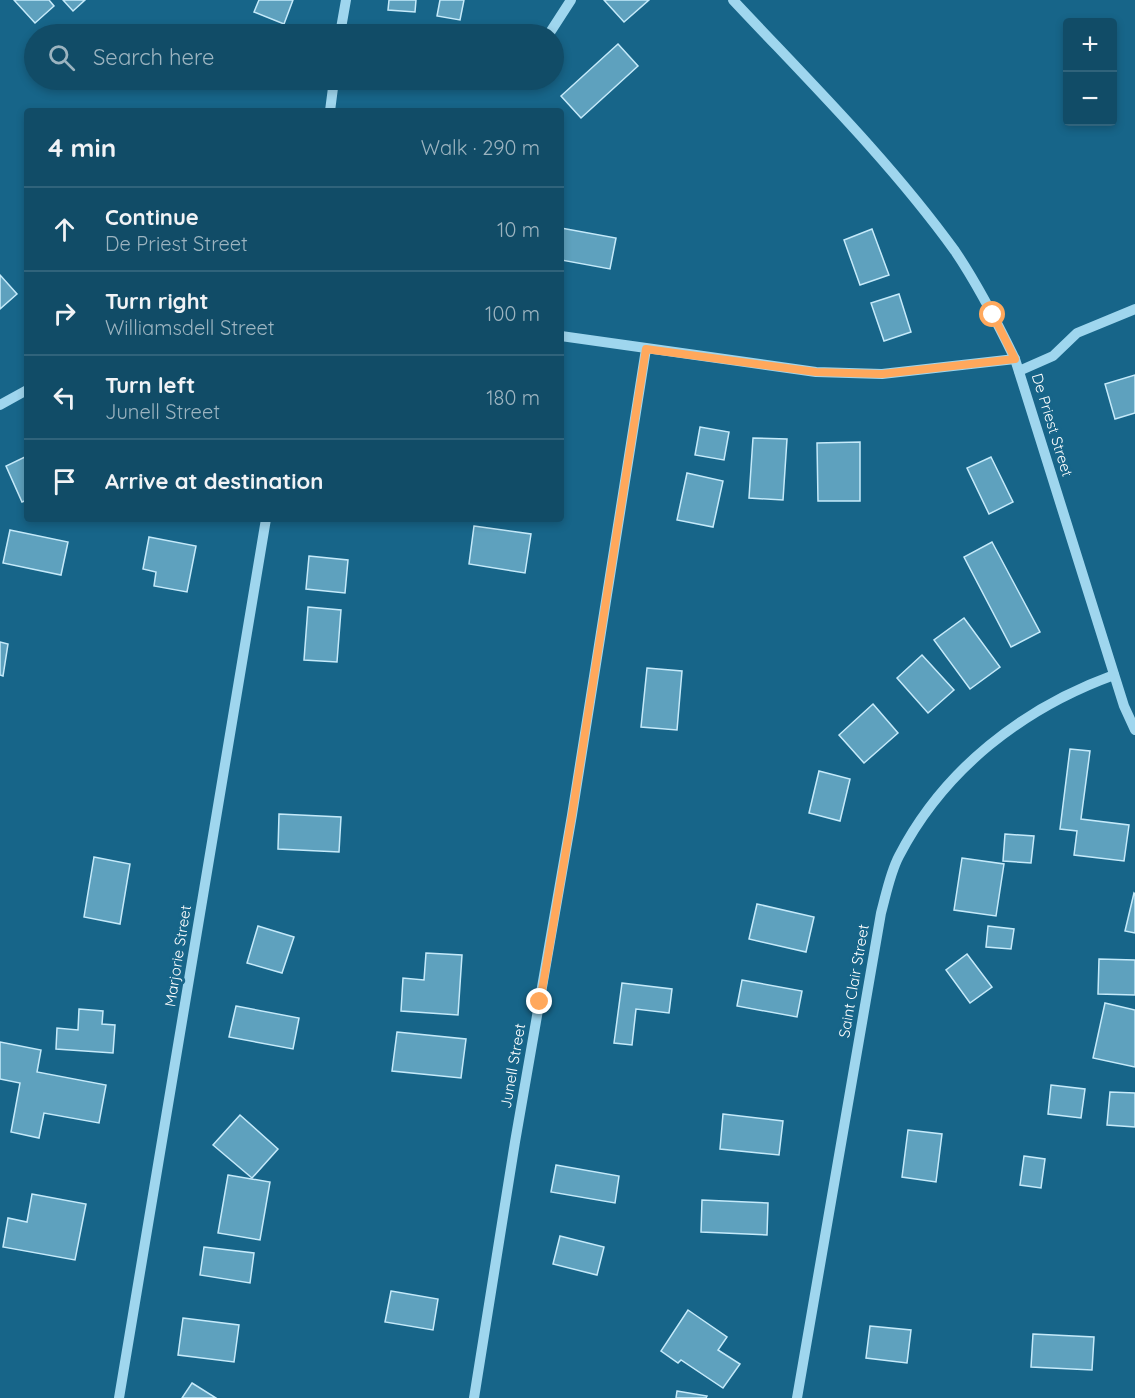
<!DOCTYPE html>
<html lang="en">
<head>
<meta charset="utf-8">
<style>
	:root { --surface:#114c67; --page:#1e5670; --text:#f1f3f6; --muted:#9cb4c0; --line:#30637b }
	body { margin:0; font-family:Quicksand,sans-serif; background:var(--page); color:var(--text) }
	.controls { position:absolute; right:18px; top:18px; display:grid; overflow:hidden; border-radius:6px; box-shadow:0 3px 9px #0003 }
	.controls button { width:54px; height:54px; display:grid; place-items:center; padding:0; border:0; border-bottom:2px solid var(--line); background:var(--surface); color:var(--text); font:30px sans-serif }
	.stop { position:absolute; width:18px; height:18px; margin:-14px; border:4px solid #ffa85c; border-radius:50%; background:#fff }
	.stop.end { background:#ffa85c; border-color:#fff; box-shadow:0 2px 6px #0008 }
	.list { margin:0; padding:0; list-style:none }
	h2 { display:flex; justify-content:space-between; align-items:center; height:78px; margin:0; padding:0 24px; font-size:26px }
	h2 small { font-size:20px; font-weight:400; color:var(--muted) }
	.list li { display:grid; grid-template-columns:39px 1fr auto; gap:18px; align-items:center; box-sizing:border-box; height:84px; padding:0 24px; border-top:2px solid var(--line) }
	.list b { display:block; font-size:22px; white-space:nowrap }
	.list p { margin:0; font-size:20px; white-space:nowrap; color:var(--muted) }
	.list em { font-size:20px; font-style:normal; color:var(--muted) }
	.icon { flex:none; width:33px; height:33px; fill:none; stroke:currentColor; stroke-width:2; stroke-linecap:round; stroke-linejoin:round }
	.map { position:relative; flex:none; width:1135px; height:1398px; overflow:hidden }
	.search { position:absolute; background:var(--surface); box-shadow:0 3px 9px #0003; left:24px; top:24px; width:540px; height:66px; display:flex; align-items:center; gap:15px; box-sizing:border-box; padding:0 21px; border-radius:33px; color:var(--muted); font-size:22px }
	.panel { position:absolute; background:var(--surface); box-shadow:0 3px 9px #0003; left:24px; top:108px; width:540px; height:414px; border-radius:6px }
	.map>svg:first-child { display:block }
</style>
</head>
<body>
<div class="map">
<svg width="1135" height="1398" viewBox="0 0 1135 1398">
	<rect width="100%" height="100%" fill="#176589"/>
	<!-- building -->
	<g fill="#5ea1be" stroke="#c5eafa" stroke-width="1.5">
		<polygon points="14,0 49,0 54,6 35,23"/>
		<polygon points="63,0 85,0 73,11"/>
		<polygon points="259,0 293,0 284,24 254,12"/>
		<polygon points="389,0 416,0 415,12 388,10"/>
		<polygon points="440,0 464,0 460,20 437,16"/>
		<polygon points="604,0 649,0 624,22"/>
		<polygon points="618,44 638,66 581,118 561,96"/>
		<polygon points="561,228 616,238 610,269 561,260"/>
		<polygon points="872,229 889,275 860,285 844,240"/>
		<polygon points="0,275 17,294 0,309"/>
		<polygon points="899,294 911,332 884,341 871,303"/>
		<polygon points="1135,375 1135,413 1115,419 1105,384"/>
		<polygon points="700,427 729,432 724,460 695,455"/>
		<polygon points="753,438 787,439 783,500 749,498"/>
		<polygon points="860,442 860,501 818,501 817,443"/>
		<polygon points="27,456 27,500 22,502 6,466"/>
		<polygon points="991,457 1013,502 989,514 967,468"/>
		<polygon points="687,473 723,481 713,527 677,520"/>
		<polygon points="474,526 531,534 525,573 469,564"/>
		<polygon points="10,530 68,542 61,575 3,563"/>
		<polygon points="149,537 196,546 187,592 154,586 156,572 143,569"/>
		<polygon points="992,542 1040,632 1011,647 964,557"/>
		<polygon points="309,556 348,560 345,593 306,589"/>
		<polygon points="308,607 341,610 337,662 304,660"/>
		<polygon points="964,618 1000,667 970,689 934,640"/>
		<polygon points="0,642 8,644 3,676 0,675"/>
		<polygon points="922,655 954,690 928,713 897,678"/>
		<polygon points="647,668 682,671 677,730 641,727"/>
		<polygon points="873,704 898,733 864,763 839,735"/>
		<polygon points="1070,749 1090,751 1081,819 1129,825 1124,861 1074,855 1077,831 1060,829"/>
		<polygon points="819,771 850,779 840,821 809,813"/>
		<polygon points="279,814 341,817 339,852 278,849"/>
		<polygon points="1005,834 1034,836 1031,863 1003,861"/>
		<polygon points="94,857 130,864 120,924 84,917"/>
		<polygon points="962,858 1004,864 996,916 954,910"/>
		<polygon points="1134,893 1135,894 1135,933 1125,931"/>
		<polygon points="757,904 814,917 806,952 749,939"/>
		<polygon points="258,926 294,937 282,973 247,963"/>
		<polygon points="988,926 1014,929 1011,949 986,947"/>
		<polygon points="426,953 462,955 458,1015 401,1011 403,978 424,980"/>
		<polygon points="967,954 992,987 970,1003 946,970"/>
		<polygon points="1099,959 1135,960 1135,995 1098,994"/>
		<polygon points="742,980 802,991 797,1017 737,1006"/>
		<polygon points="622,983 672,989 669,1013 636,1009 632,1045 614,1043"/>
		<polygon points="1105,1003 1135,1010 1135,1067 1093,1058"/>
		<polygon points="236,1006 299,1018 293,1049 229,1037"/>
		<polygon points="79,1009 103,1011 102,1024 115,1025 113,1053 56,1049 57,1028 78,1030"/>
		<polygon points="397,1032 466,1039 461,1078 392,1071"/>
		<polygon points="0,1042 41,1050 37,1072 106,1085 99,1123 44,1113 39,1138 11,1132 20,1083 0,1079"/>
		<polygon points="1051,1085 1085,1089 1081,1118 1048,1114"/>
		<polygon points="1110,1092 1135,1093 1135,1127 1107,1125"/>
		<polygon points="723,1114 783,1121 779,1155 720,1149"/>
		<polygon points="240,1115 278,1149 252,1178 213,1145"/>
		<polygon points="908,1130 942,1134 936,1182 902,1177"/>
		<polygon points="1024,1156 1045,1159 1041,1188 1020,1185"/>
		<polygon points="556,1165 619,1176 615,1203 551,1192"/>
		<polygon points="228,1175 270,1182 260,1240 218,1233"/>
		<polygon points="32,1194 86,1204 75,1260 3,1247 8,1218 27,1222"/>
		<polygon points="702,1200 768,1203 767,1235 701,1232"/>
		<polygon points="560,1236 604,1247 597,1275 553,1264"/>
		<polygon points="204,1247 254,1253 250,1283 200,1275"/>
		<polygon points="391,1291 438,1299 433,1330 385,1322"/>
		<polygon points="688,1310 727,1337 718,1350 740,1364 723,1388 681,1360 678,1363 661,1351"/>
		<polygon points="183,1318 239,1325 234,1362 178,1355"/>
		<polygon points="870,1326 911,1330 907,1363 866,1358"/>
		<polygon points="1033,1334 1094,1337 1092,1370 1031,1367"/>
		<polygon points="192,1383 216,1398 182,1398"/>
		<polygon points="677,1391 707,1396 706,1398 676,1398"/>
	</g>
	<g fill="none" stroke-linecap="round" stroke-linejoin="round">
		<!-- minor -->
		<g stroke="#9fd6ee" stroke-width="10">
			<path d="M733 0C809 81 890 161 955 251 978 285 997 322 1015 359L1124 706 1135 730"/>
			<polyline points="340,34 346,0"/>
			<polyline points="549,34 571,0"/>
			<polyline points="330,111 334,80"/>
			<polyline points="561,336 816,372 882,374 1015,359"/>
			<polyline points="1019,371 1053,356 1077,333 1135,309"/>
			<polyline points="0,405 27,390"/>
			<polyline points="119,1398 266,519"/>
			<polyline points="474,1398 515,1142 572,815 646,349"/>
			<path d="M797 1398 881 913C886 895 890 873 899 856 944 769 1023 708 1114 675"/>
		</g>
	</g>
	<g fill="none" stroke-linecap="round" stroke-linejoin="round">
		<!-- route -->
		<polyline stroke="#ffa85c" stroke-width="8" points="540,1002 572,815 646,349 816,372 882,374 1015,359 993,315"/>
	</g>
	<g text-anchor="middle" stroke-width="6" stroke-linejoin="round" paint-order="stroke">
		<!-- street labels -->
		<g font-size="15" fill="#fff" stroke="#176589">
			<text transform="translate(1052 425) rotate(73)" y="5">De Priest Street</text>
			<text transform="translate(178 956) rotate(-81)" y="5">Marjorie Street</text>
			<text transform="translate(854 981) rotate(-80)" y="5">Saint Clair Street</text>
			<text transform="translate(513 1066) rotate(-80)" y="5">Junell Street</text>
		</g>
	</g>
</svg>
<div class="controls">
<button>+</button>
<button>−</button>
</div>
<div class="stop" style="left:993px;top:315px"></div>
<div class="stop end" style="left:540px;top:1002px"></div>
<div class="search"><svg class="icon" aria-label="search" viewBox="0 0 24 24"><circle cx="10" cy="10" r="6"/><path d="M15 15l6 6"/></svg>Search here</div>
<section class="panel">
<h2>4 min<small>Walk · 290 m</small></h2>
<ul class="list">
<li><svg class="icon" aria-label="ahead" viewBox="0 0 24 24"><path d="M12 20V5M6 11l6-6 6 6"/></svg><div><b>Continue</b><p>De Priest Street</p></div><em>10 m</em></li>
<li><svg class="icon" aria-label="right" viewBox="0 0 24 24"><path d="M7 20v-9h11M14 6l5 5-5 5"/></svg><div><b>Turn right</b><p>Williamsdell Street</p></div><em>100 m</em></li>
<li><svg class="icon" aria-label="left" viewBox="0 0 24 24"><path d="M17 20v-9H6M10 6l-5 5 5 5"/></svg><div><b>Turn left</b><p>Junell Street</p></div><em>180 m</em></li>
<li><svg class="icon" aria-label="arrive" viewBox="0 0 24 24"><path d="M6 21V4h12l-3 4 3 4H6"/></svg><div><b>Arrive at destination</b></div></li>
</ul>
</section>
</div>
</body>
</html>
